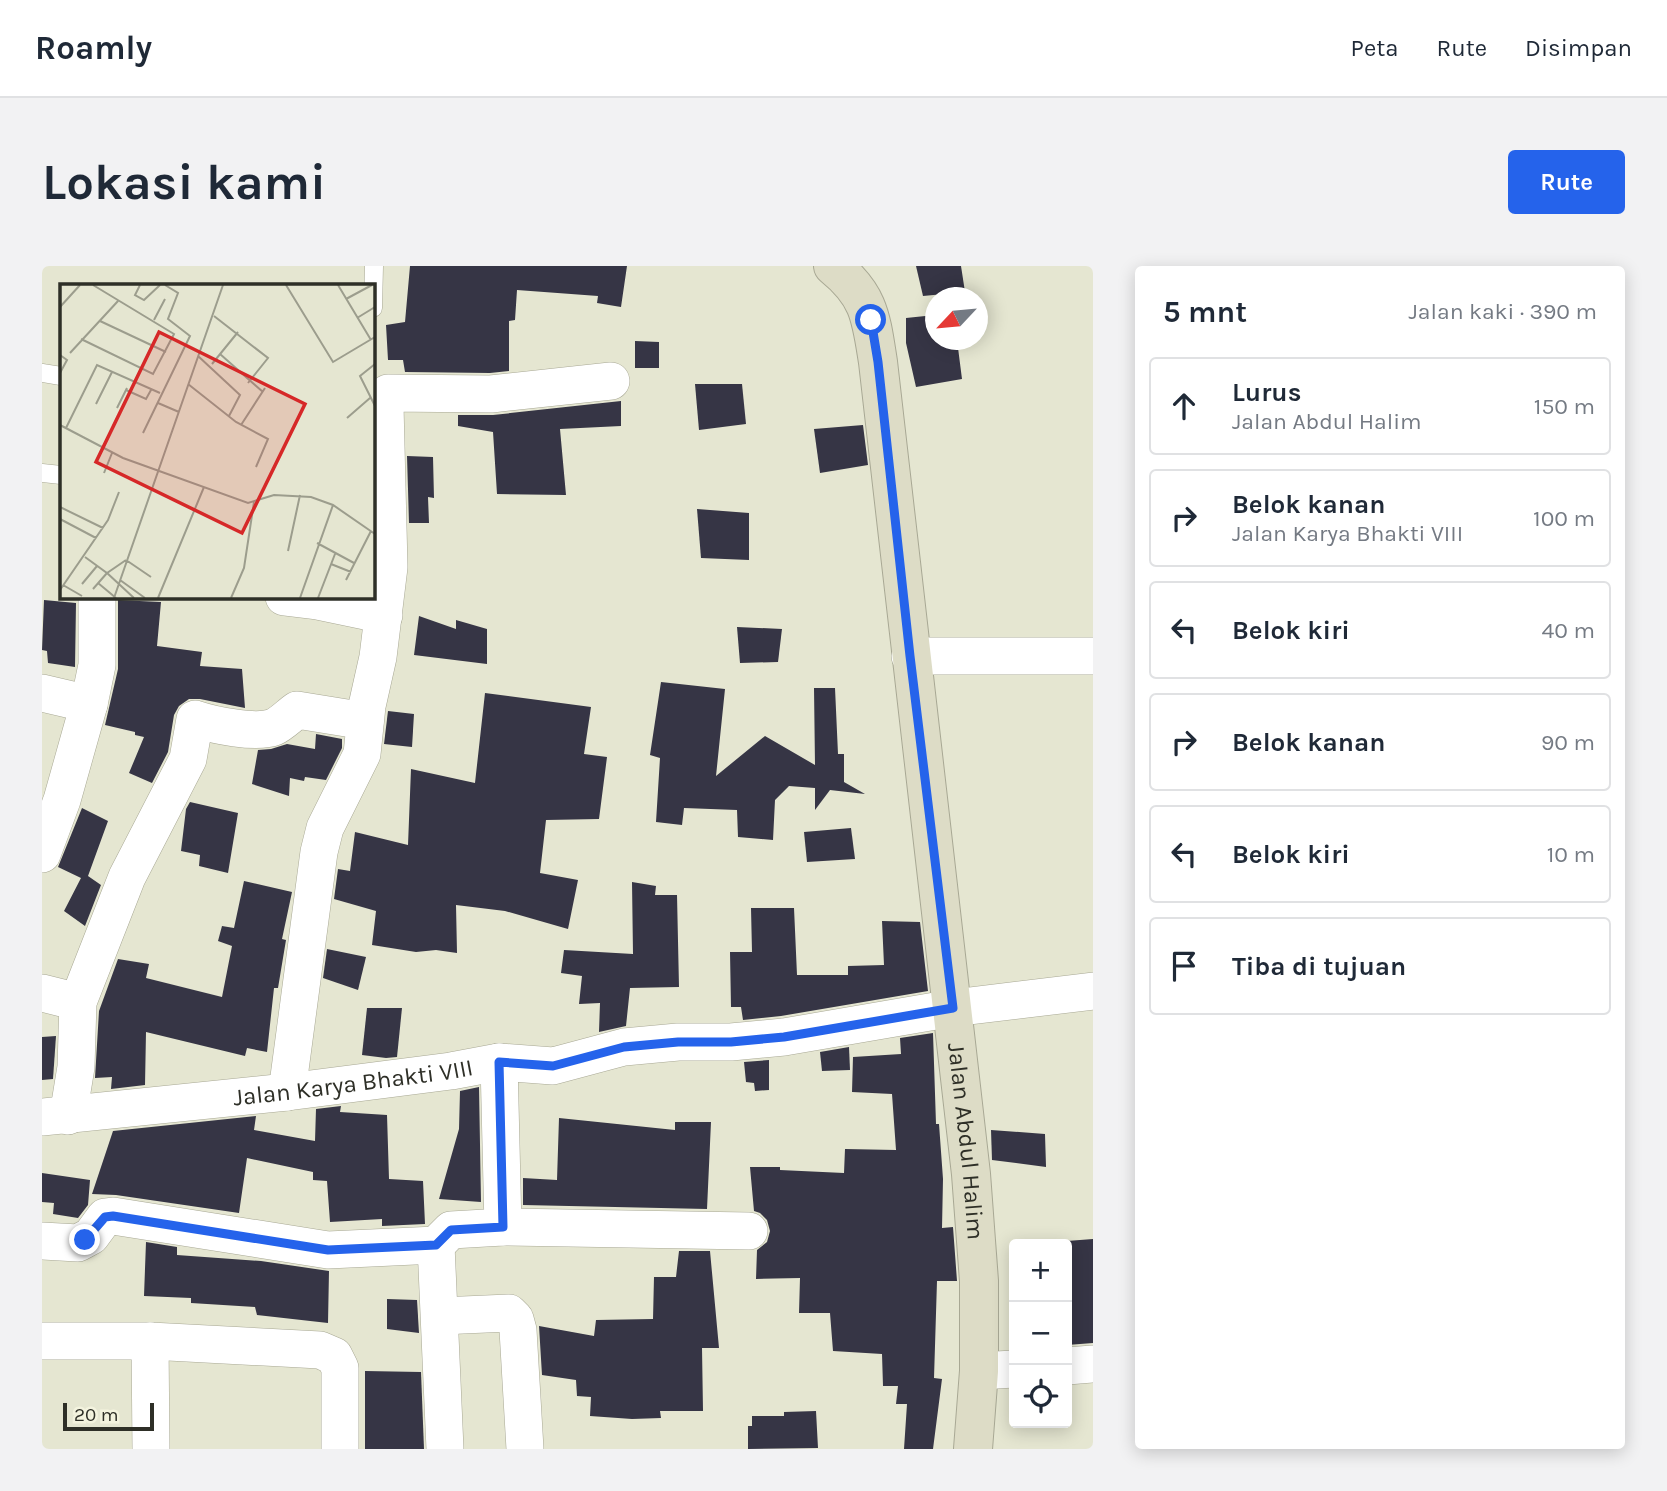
<!DOCTYPE html>
<html lang="id">
<head>
<meta charset="utf-8">
<style>
	:root { --surface:#fff; --page:#f2f2f3; --text:#1f2937; --muted:#747a83; --line:#e0e1e3; --accent:#2563eb }
	body { margin:0; font-family:Karla,sans-serif; background:var(--page); color:var(--text) }
	.controls { position:absolute; right:21px; bottom:21px; display:grid; overflow:hidden; border-radius:7px; box-shadow:0 4px 18px #0003 }
	.controls button { width:63px; height:63px; display:grid; place-items:center; padding:0; border:0; border-bottom:2px solid var(--line); background:var(--surface); color:var(--text); font:35px sans-serif }
	.compass { position:absolute; left:883px; top:21px; width:63px; height:63px; border-radius:50%; background:var(--surface); box-shadow:0 4px 18px #0003; rotate:244deg }
	.scale { position:absolute; left:21px; bottom:18px; width:91px; box-sizing:border-box; padding-left:7px; border:4px solid #2e2f27; border-top:0; font-size:19px; line-height:24px; white-space:nowrap; color:#2e2f27; -webkit-text-stroke:5px #f3f3de; paint-order:stroke }
	.stop { position:absolute; width:21px; height:21px; margin:-16px; border:5px solid #2563eb; border-radius:50%; background:#fff }
	.stop.end { background:#2563eb; border-color:#fff; box-shadow:0 2px 7px #0008 }
	.list { margin:0; padding:0; list-style:none }
	h2 { display:flex; justify-content:space-between; align-items:center; height:91px; margin:0; padding:0 28px; font-size:30px }
	h2 small { font-size:23px; font-weight:400; color:var(--muted) }
	.list li { display:grid; grid-template-columns:46px 1fr auto; gap:21px; align-items:center; box-sizing:border-box; height:98px; margin:0 14px 14px; padding:0 14px; border:2px solid var(--line); border-radius:7px }
	.list b { display:block; font-size:26px; white-space:nowrap }
	.list p { margin:0; font-size:23px; white-space:nowrap; color:var(--muted) }
	.list em { font-size:23px; font-style:normal; color:var(--muted) }
	.icon { flex:none; width:38px; height:38px; fill:none; stroke:currentColor; stroke-width:2; stroke-linecap:round; stroke-linejoin:round }
	.map { position:relative; flex:none; width:1051px; height:1183px; overflow:hidden; border-radius:7px }
	header { display:flex; align-items:center; gap:42px; box-sizing:border-box; height:98px; padding:0 35px; background:var(--surface); border-bottom:2px solid var(--line) }
	header strong { font-size:33px }
	nav { display:flex; gap:38px; margin-inline-start:auto; font-size:24px }
	.intro { display:flex; align-items:center; justify-content:space-between; box-sizing:border-box; height:168px; padding:0 42px }
	h1 { margin:0; font-size:49px }
	.button { padding:18px 32px; border-radius:7px; background:var(--accent); color:#fff; font-size:24px; font-weight:700 }
	main { display:flex; gap:42px; padding:0 42px }
	aside { flex:1; background:var(--surface); border-radius:7px; box-shadow:0 4px 18px #0003 }
	.map>svg:first-child { display:block }
</style>
</head>
<body>
<header>
<strong>Roamly</strong>
<nav><a>Peta</a><a>Rute</a><a>Disimpan</a></nav>
</header>
<div class="intro"><h1>Lokasi kami</h1><a class="button">Rute</a></div>
<main>
<div class="map">
<svg width="1051" height="1183" viewBox="0 0 1051 1183">
	<rect width="100%" height="100%" fill="#e5e6d1"/>
	<!-- building -->
	<g fill="#363545">
		<polygon points="368,0 585,0 579,41 555,37 556,30 475,24 473,54 467,55 467,105 448,107 363,106 361,94 346,94 344,59 363,56"/>
		<polygon points="874,0 919,0 923,26 881,30"/>
		<polygon points="893,49 893,74 915,74 920,113 874,121 864,77 864,52"/>
		<polygon points="593,75 617,76 617,102 593,102"/>
		<polygon points="653,118 700,118 704,158 657,164"/>
		<polygon points="579,135 579,160 518,163 524,229 455,228 451,166 416,160 416,149 451,149"/>
		<polygon points="821,159 826,199 778,207 772,163"/>
		<polygon points="365,190 391,191 392,232 386,231 387,257 367,257"/>
		<polygon points="655,243 707,247 707,294 659,292"/>
		<polygon points="2,334 34,337 33,401 6,397 5,385 0,384"/>
		<polygon points="76,334 119,336 115,380 160,386 158,400 200,403 203,442 158,433 147,433 137,440 132,449 126,486 110,517 87,507 102,471 93,469 93,466 63,459 76,403"/>
		<polygon points="377,350 414,363 414,354 445,363 445,398 372,389"/>
		<polygon points="695,361 740,363 736,396 698,397"/>
		<polygon points="619,416 683,423 674,510 723,470 773,499 772,422 793,422 796,488 802,488 802,516 823,528 788,524 773,544 773,522 747,520 733,534 731,574 696,571 695,544 642,542 640,559 614,556 618,492 608,489"/>
		<polygon points="443,427 549,441 542,488 565,491 557,553 504,554 498,607 536,614 526,663 463,645 414,639 415,687 394,684 374,686 330,679 334,645 292,633 296,603 308,605 313,566 366,579 369,503 433,517"/>
		<polygon points="346,445 372,448 370,481 342,478"/>
		<polygon points="274,468 300,473 300,482 284,514 263,511 262,515 248,512 247,530 210,518 216,484 229,483 245,478 273,483"/>
		<polygon points="148,536 196,547 186,607 157,600 158,589 139,585 144,543"/>
		<polygon points="40,542 66,555 46,610 59,619 43,660 22,645 39,612 16,601"/>
		<polygon points="809,562 813,593 765,596 762,566"/>
		<polygon points="202,615 250,626 240,673 244,674 236,722 232,722 225,786 205,782 203,790 104,766 103,819 69,823 70,811 53,812 57,745 76,693 107,698 104,712 180,731 190,680 176,675 180,660 192,662"/>
		<polygon points="590,616 614,620 613,629 635,629 637,721 588,722 584,760 557,766 558,737 537,738 540,710 519,707 522,684 591,688"/>
		<polygon points="709,642 752,642 755,709 806,709 806,700 842,699 840,655 878,656 886,725 739,750 701,754 699,741 689,741 688,686 710,686"/>
		<polygon points="285,683 324,691 316,724 281,712"/>
		<polygon points="325,742 360,742 355,791 344,792 320,789"/>
		<polygon points="891,767 894,858 897,858 901,913 900,962 911,961 915,1015 895,1015 892,1112 900,1113 891,1183 862,1183 865,1138 854,1138 856,1120 841,1120 840,1088 791,1085 788,1047 757,1047 758,1012 714,1013 715,984 725,976 728,965 725,954 718,947 712,945 708,901 738,901 738,904 802,907 803,883 854,884 850,828 810,826 811,791 859,788 858,772"/>
		<polygon points="14,770 11,813 0,814 0,771"/>
		<polygon points="807,781 808,804 780,805 778,786"/>
		<polygon points="727,794 727,824 713,825 712,817 704,816 702,796"/>
		<polygon points="437,821 439,936 397,933 417,863 418,825"/>
		<polygon points="299,840 298,846 345,849 347,913 381,915 383,958 340,960 340,953 288,956 285,915 271,914 271,906 205,892 197,947 74,929 50,928 71,865 214,850 212,864 273,875 274,843"/>
		<polygon points="517,852 633,864 633,856 669,856 665,943 481,939 481,912 515,914"/>
		<polygon points="949,864 1003,868 1004,901 950,894"/>
		<polygon points="0,907 48,914 46,939 36,952 11,948 12,937 0,936"/>
		<polygon points="1051,973 1051,1077 1025,1079 1025,975"/>
		<polygon points="104,976 135,981 135,989 219,995 287,1005 286,1057 215,1049 213,1041 149,1037 149,1032 102,1030"/>
		<polygon points="637,985 668,985 677,1082 660,1082 661,1145 618,1145 619,1152 590,1153 548,1150 549,1131 535,1130 534,1114 500,1109 497,1060 552,1070 554,1054 611,1053 612,1011 634,1011"/>
		<polygon points="345,1033 375,1034 377,1067 345,1063"/>
		<polygon points="323,1105 379,1106 382,1183 323,1183"/>
		<polygon points="774,1145 776,1182 706,1183 706,1160 710,1160 710,1150 742,1150 742,1146"/>
	</g>
	<g fill="none" stroke-linecap="round" stroke-linejoin="round">
		<defs>
			<g id="lane">
				<polyline points="331,42 332,0"/>
				<polyline points="0,107 19,110"/>
				<polyline points="0,207 19,209"/>
			</g>
			<g id="street">
				<polyline points="242,331 275,335 342,349"/>
				<polyline points="868,390 1051,390"/>
				<polyline points="0,427 47,438"/>
				<polyline points="0,588 20,534 47,438 55,399 55,331"/>
				<polyline points="0,727 36,736"/>
				<polyline points="457,796 461,961"/>
				<polyline points="245,826 277,586 283,562 320,488 325,440 336,391 347,301 343,139 346,127 449,128 569,115"/>
				<path d="M26 850 34 801 36 736 85 611 146 493 153 453C171 459 214 468 232 461 239 458 248 449 255 444L323 455"/>
				<path id="s1" d="M0 851 245 826 409 805 457 796 511 800 582 781 636 776H689L742 771 911 742 1051 725"/>
				<polyline points="0,975 36,977 49,970 63,951 71,950 286,984 394,979 409,964 461,961 707,965"/>
				<polyline points="394,979 403,1183"/>
				<polyline points="398,1050 467,1047 473,1053 476,1064 483,1183"/>
				<polyline points="0,1075 108,1075 278,1084 292,1090 298,1102 298,1183"/>
				<polyline points="108,1075 109,1183"/>
				<polyline points="1025,1100 1051,1098"/>
				<polyline points="937,1105 972,1103"/>
			</g>
			<g id="secondary">
				<path id="s2" d="M791 0C828 30 829 52 836 96L929 908 937 1015V1105L931 1183"/>
			</g>
		</defs>
		<!-- lane casing -->
		<use href="#lane" stroke="#a8a894" stroke-width="19"/>
		<!-- street casing -->
		<use href="#street" stroke="#a8a894" stroke-width="38"/>
		<!-- secondary casing -->
		<use href="#secondary" stroke="#a8a894" stroke-width="40"/>
		<!-- lane -->
		<use href="#lane" stroke="#fff" stroke-width="18"/>
		<!-- street -->
		<use href="#street" stroke="#fff" stroke-width="37"/>
		<!-- secondary -->
		<use href="#secondary" stroke="#dddcc6" stroke-width="38"/>
	</g>
	<g fill="none" stroke-linecap="round" stroke-linejoin="round">
		<!-- route -->
		<polyline stroke="#2563eb" stroke-width="9" points="43,974 63,951 71,950 286,984 394,979 409,964 461,961 457,796 511,800 582,781 636,776 689,776 742,771 911,742 868,390 836,96 829,54"/>
	</g>
	<g text-anchor="middle" stroke-width="7" stroke-linejoin="round" paint-order="stroke">
		<!-- street labels -->
		<g font-size="24" fill="#2e2f27" stroke="#f3f3de">
			<text dy="8" stroke="none"><textPath href="#s1" startOffset="313">Jalan Karya Bhakti VIII</textPath></text>
			<text dy="8" stroke="none"><textPath href="#s2" startOffset="894">Jalan Abdul Halim</textPath></text>
		</g>
	</g>
	<!-- overview -->
	<g transform="translate(18 18)">
		<rect width="315" height="315" fill="#e5e6d1"/>
		<path fill="none" stroke="#9c9d8d" stroke-width="2" d="M80 1 75 11 84 16 100 1M226 1 273 78 315 53M278 1 311 56M286 15 312 1M0 23 20 1M154 32 208 74 188 99M297 34 315 23M94 36 105 15M40 37 106 68M21 55 93 90 114 50 33 1M10 69 58 17M160 70 203 108M0 71 7 76 0 89M138 72 180 111 169 132M152 80 178 48M315 80 300 92 315 122M128 100 176 138 208 155 196 183M66 106 86 115 91 106M98 119 119 128M36 120 52 88M57 124 67 104M287 134 310 114M0 141 63 174 188 219 214 211 251 213 273 221 315 250M181 141 205 104M6 144 37 81 100 109M83 149 130 52 108 35 118 9 105 1M44 189 52 169M0 223 43 244M0 235 36 254M257 259 294 279M228 267 240 211M25 273 47 289 66 276M66 276 91 293M271 280 291 288M60 296 85 314M286 296 311 247M38 299 56 314M22 300 37 282M3 301 22 312M33 305 47 289 74 314M0 306 48 236 59 208M54 314 163 1M98 314 144 203M171 314 184 284 194 218M240 314 273 221M258 314 275 270"/>
		<path fill="#d62828" fill-opacity="0.15" stroke="#d62828" stroke-width="3.5" d="M99 48 245 120 182 249 36 178Z"/>
		<rect width="315" height="315" fill="none" stroke="#2e2f27" stroke-width="3.5"/>
	</g>
</svg>
<div class="controls">
<button>+</button>
<button>−</button>
<button><svg class="icon" aria-label="locate" viewBox="0 0 24 24"><circle cx="12" cy="12" r="6"/><path d="M12 2v4M12 18v4M2 12h4M18 12h4"/></svg></button>
</div>
<svg class="compass" viewBox="-18 -18 36 36"><path d="M0-13l5 13h-10z" fill="#e53935"/><path d="M0 13l5-13h-10z" fill="#747a83"/></svg>
<div class="scale">20 m</div>
<div class="stop" style="left:829px;top:54px"></div>
<div class="stop end" style="left:43px;top:974px"></div>
</div>
<aside>
<h2>5 mnt<small>Jalan kaki · 390 m</small></h2>
<ul class="list">
<li><svg class="icon" aria-label="ahead" viewBox="0 0 24 24"><path d="M12 20V5M6 11l6-6 6 6"/></svg><div><b>Lurus</b><p>Jalan Abdul Halim</p></div><em>150 m</em></li>
<li><svg class="icon" aria-label="right" viewBox="0 0 24 24"><path d="M7 20v-9h11M14 6l5 5-5 5"/></svg><div><b>Belok kanan</b><p>Jalan Karya Bhakti VIII</p></div><em>100 m</em></li>
<li><svg class="icon" aria-label="left" viewBox="0 0 24 24"><path d="M17 20v-9H6M10 6l-5 5 5 5"/></svg><div><b>Belok kiri</b></div><em>40 m</em></li>
<li><svg class="icon" aria-label="right" viewBox="0 0 24 24"><path d="M7 20v-9h11M14 6l5 5-5 5"/></svg><div><b>Belok kanan</b></div><em>90 m</em></li>
<li><svg class="icon" aria-label="left" viewBox="0 0 24 24"><path d="M17 20v-9H6M10 6l-5 5 5 5"/></svg><div><b>Belok kiri</b></div><em>10 m</em></li>
<li><svg class="icon" aria-label="arrive" viewBox="0 0 24 24"><path d="M6 21V4h12l-3 4 3 4H6"/></svg><div><b>Tiba di tujuan</b></div></li>
</ul>
</aside>
</main>
</body>
</html>
